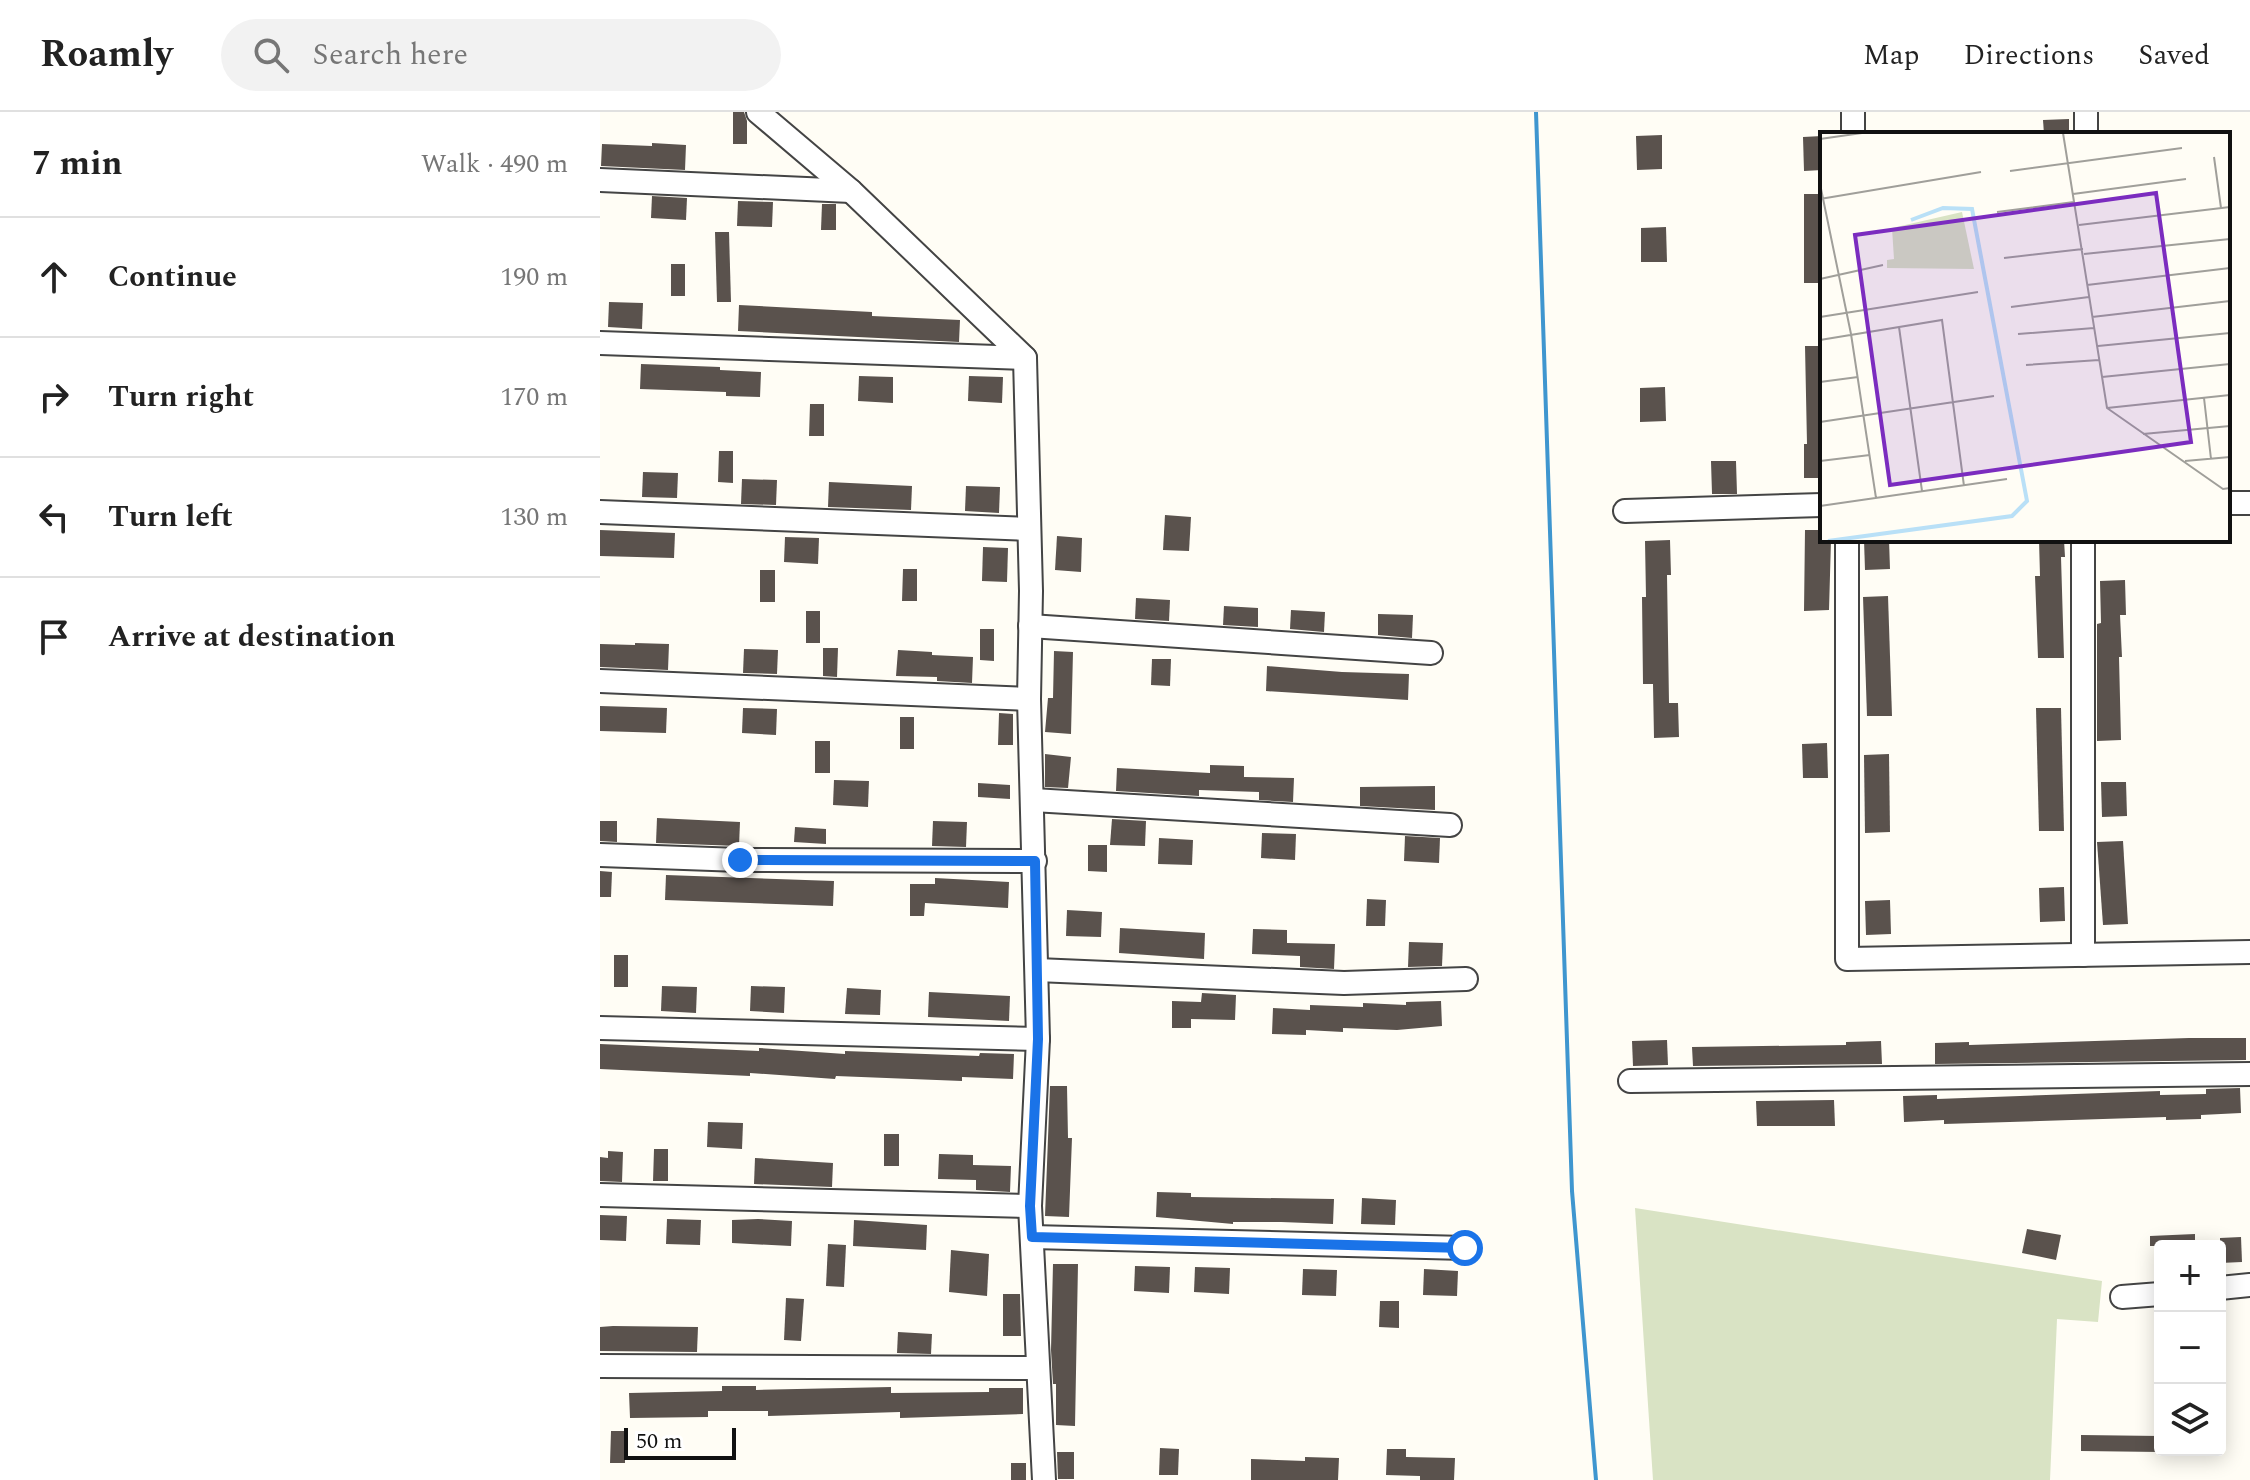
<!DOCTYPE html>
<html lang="en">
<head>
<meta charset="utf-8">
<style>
	:root { --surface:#fff; --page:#f2f2f2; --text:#222; --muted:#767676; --line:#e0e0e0 }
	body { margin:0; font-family:Spectral,serif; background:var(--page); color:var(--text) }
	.controls { position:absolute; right:24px; bottom:24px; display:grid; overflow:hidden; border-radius:8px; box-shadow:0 4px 20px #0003 }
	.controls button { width:72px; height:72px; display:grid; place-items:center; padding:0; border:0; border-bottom:2px solid var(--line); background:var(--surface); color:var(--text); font:40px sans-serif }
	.scale { position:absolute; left:24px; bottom:20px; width:112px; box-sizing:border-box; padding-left:8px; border:4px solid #111; border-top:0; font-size:22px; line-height:28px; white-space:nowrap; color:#111; -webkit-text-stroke:6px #fff; paint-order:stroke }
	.stop { position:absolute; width:24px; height:24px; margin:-18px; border:6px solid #1a73e8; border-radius:50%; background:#fff }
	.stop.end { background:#1a73e8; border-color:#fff; box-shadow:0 2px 8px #0008 }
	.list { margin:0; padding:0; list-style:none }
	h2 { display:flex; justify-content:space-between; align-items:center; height:104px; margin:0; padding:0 32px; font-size:34px }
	h2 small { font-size:26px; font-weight:400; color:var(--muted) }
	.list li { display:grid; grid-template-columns:52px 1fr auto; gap:24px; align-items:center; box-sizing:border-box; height:120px; padding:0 32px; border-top:2px solid var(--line) }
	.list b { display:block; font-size:30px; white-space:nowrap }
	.list em { font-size:26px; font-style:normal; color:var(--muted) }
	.icon { flex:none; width:44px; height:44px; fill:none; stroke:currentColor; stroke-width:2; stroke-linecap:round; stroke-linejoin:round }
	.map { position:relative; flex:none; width:1650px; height:1368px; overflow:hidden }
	header { display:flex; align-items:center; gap:48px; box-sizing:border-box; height:112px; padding:0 40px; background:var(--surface); border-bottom:2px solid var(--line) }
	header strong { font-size:38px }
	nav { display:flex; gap:44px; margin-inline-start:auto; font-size:28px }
	.search { width:560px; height:72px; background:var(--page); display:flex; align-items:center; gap:20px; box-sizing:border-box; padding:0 28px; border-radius:44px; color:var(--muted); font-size:30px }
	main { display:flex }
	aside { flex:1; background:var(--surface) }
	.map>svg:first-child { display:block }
</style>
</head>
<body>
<header>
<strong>Roamly</strong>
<div class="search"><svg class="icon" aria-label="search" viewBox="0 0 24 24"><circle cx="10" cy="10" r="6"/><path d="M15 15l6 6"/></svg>Search here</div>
<nav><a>Map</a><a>Directions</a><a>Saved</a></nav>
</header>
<main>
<aside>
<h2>7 min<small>Walk · 490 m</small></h2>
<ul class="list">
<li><svg class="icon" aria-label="ahead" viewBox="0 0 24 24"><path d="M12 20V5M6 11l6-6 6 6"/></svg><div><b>Continue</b></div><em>190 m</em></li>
<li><svg class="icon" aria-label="right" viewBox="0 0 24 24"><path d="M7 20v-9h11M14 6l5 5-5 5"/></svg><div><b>Turn right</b></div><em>170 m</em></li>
<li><svg class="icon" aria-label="left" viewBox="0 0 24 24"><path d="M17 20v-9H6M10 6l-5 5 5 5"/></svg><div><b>Turn left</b></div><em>130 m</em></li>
<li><svg class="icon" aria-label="arrive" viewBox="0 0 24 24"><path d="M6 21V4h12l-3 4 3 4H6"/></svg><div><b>Arrive at destination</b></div></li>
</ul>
</aside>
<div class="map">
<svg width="1650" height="1368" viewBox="0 0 1650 1368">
	<rect width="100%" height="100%" fill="#fffdf5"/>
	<!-- cemetery -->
	<polygon fill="#d9e3c4" points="1035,1096 1502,1169 1498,1210 1457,1207 1450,1368 1053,1368"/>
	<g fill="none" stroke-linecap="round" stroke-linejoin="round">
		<!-- stream -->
		<polyline stroke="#3f96cf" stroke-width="4" points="936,0 972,1079 996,1368"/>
	</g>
	<!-- building -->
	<g fill="#5a524d">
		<polygon points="133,0 144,0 147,9 147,32 133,32"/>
		<polygon points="1469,7 1469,22 1444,22 1443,8"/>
		<polygon points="1062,23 1062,57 1037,58 1036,24"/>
		<polygon points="1222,24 1222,58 1204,59 1203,25"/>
		<polygon points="52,31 86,33 85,58 1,54 2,32 52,34"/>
		<rect x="1204" y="82" width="18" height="89"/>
		<polygon points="52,84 87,86 86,108 51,106"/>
		<polygon points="138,89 173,90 172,115 137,114"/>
		<polygon points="222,92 236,92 236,118 221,118"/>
		<polygon points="1066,115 1067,150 1041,150 1041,116"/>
		<polygon points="115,120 129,120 131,190 117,190"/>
		<rect x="71" y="152" width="14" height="32"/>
		<polygon points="9,190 43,191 42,217 8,215"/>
		<polygon points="139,193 272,200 272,204 360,208 359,230 138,219"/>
		<polygon points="1205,234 1222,234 1222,366 1204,366 1204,332 1207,332"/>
		<polygon points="41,252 120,255 120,258 161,260 160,285 126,284 126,280 40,277"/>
		<polygon points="259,264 293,265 293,291 258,289"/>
		<polygon points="369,264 403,265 402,291 368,289"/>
		<polygon points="1065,275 1066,309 1040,310 1040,276"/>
		<polygon points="210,292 224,292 224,324 209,324"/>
		<polygon points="119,339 133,339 133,371 118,370"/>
		<polygon points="1111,349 1136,349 1137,382 1112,382"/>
		<polygon points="43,360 78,361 77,386 42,385"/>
		<polygon points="142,367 177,368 176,393 141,392"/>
		<polygon points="229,370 312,374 311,398 228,395"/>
		<polygon points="366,374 400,375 399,401 365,399"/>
		<polygon points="565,403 591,405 589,439 563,438"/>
		<polygon points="0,418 75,421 74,446 0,444"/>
		<polygon points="1205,418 1222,418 1222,428 1231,428 1229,498 1204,499"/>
		<polygon points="457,424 482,426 481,460 455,458"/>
		<polygon points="185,425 219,426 218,452 184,450"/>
		<polygon points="1070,428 1071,463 1067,463 1069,591 1078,591 1079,625 1054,626 1053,572 1043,572 1042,485 1046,485 1045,429"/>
		<polygon points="1264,428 1289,428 1290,457 1265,458"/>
		<polygon points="1439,428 1464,428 1465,445 1461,445 1464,546 1438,546 1435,464 1440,464"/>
		<polygon points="383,435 408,436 407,470 382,469"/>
		<polygon points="303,457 317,457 317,489 302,489"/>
		<rect x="160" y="458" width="15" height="32"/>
		<polygon points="1525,468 1526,503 1520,503 1522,545 1519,545 1521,628 1497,629 1497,512 1501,511 1500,469"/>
		<polygon points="1288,484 1292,604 1267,604 1263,485"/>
		<polygon points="536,486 570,488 569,509 535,507"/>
		<polygon points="624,494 658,496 658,515 623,513"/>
		<polygon points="691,498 725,500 724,520 690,517"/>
		<rect x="206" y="499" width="14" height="32"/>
		<polygon points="778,502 813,503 812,526 778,523"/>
		<polygon points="380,517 394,517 394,549 380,548"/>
		<polygon points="35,531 69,532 68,558 0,555 0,532 35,533"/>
		<polygon points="223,536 238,536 237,565 223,564"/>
		<polygon points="144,537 178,538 177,562 143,561"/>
		<polygon points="298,538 332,540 332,543 373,545 372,571 337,569 337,565 296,564"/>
		<polygon points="454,539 473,540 471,622 445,620 448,586 453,586"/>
		<polygon points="552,547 571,547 570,574 551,573"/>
		<polygon points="667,554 742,560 809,562 808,588 666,579"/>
		<polygon points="0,594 67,596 66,621 0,619"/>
		<polygon points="143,596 177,597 176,623 142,621"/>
		<polygon points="1436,596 1461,596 1464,719 1439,719"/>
		<polygon points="399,601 413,602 413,633 398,633"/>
		<rect x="300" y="605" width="14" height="32"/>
		<rect x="215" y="629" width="15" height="32"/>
		<polygon points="1227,631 1228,666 1203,666 1202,632"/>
		<polygon points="445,642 471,645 468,676 445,675"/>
		<polygon points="1289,642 1290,720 1265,721 1264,643"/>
		<polygon points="610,653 644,654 644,665 694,666 693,690 659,688 659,680 599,678 599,684 516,679 517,656 610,661"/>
		<polygon points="234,668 269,669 268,695 233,693"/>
		<polygon points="1501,670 1526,670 1527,704 1502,705"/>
		<polygon points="378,671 410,673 410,687 378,685"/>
		<polygon points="835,674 835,698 760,694 760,675"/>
		<polygon points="57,706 140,710 139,734 56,731"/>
		<polygon points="512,707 546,709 545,734 510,733"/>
		<polygon points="0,709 17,709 17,730 0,729"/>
		<polygon points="333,709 367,710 366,735 332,734"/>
		<polygon points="195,715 226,717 226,732 194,730"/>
		<polygon points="662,721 696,722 695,748 661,746"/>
		<polygon points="805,724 840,726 839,751 804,749"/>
		<polygon points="559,726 593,728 592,753 558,752"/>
		<polygon points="1523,729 1528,812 1503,813 1497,730"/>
		<polygon points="488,733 507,733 507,760 488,759"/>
		<polygon points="0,759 12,760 11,785 0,785"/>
		<polygon points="66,763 234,769 233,794 65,788"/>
		<polygon points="335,766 409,770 408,796 325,791 324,804 310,804 310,772 335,772"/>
		<polygon points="1464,775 1465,809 1440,810 1439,776"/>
		<polygon points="767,787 786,788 785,814 766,814"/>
		<polygon points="1290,788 1291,822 1266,823 1265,789"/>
		<polygon points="467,798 502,800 501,825 466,824"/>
		<polygon points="520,816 605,821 604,847 519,841"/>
		<polygon points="653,817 687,818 687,831 735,832 734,857 700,855 700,844 652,842"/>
		<polygon points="809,830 843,831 842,854 808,855"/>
		<rect x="14" y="843" width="14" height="32"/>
		<polygon points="62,874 97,875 96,901 61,899"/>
		<polygon points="151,874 185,875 184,901 150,899"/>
		<polygon points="247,876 281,878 280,903 245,902"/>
		<polygon points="329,880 410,884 409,909 328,905"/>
		<polygon points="602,881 636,883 635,908 591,907 591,916 572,916 572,889 601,890"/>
		<polygon points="841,889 842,914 797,918 743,916 743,920 706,918 706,923 672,922 673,896 710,898 710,893 763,895 763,891 806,893 806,890"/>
		<polygon points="1589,926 1646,926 1646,948 1335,952 1335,931 1369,930 1369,933"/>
		<polygon points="1067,928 1068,953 1033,954 1032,929"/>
		<polygon points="1281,929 1282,952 1093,954 1092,935 1246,933 1246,930"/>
		<polygon points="0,932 159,939 159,936 245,942 245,939 379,944 380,941 414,942 413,967 362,965 362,969 236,964 235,967 150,961 150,964 0,957"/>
		<polygon points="450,974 467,974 468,1026 472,1026 469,1105 445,1104"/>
		<polygon points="1640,976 1641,1001 1601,1003 1601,1007 1566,1008 1566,1005 1344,1012 1344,1008 1304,1010 1303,984 1337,983 1337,987 1560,979 1560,983 1606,982 1606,977"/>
		<polygon points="1234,988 1235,1014 1157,1014 1156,989"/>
		<polygon points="108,1010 143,1011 142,1037 107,1035"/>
		<rect x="284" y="1022" width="15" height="32"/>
		<polygon points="54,1037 68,1037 68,1069 53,1069"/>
		<polygon points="8,1039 23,1040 22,1070 0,1069 0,1045 8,1046"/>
		<polygon points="339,1042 373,1043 373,1053 411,1054 410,1080 376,1078 376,1068 338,1067"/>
		<polygon points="155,1046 233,1051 232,1075 154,1072"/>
		<polygon points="557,1080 591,1081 591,1085 734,1087 733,1112 681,1110 633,1110 633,1112 556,1105"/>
		<polygon points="762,1086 796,1088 795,1113 761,1112"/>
		<polygon points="0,1103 27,1104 26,1129 0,1128"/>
		<polygon points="67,1107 101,1108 100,1133 66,1132"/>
		<polygon points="158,1107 192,1109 191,1134 132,1131 132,1108"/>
		<polygon points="254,1108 327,1113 326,1138 253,1134"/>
		<polygon points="1427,1117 1461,1123 1456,1148 1422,1141"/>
		<polygon points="1595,1122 1595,1134 1550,1134 1550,1124"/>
		<polygon points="1641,1125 1642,1150 1620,1151 1620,1126"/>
		<polygon points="228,1132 246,1133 244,1175 226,1174"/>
		<polygon points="351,1138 389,1142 387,1184 349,1180"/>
		<polygon points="453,1152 478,1152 475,1314 456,1313 456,1272 453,1272 451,1238"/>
		<polygon points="535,1154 570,1155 569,1181 534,1179"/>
		<polygon points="595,1155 630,1156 629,1182 594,1180"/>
		<polygon points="703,1157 737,1158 736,1184 702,1183"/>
		<polygon points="824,1157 858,1159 857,1184 823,1183"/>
		<polygon points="403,1182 420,1182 421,1224 403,1224"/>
		<polygon points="186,1186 204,1187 201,1229 184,1228"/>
		<polygon points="780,1189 799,1189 799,1216 779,1215"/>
		<polygon points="13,1214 98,1215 97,1240 0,1239 0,1215"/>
		<polygon points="298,1220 332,1222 331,1242 297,1241"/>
		<polygon points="122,1274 156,1274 156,1278 291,1275 291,1281 389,1280 389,1276 423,1276 423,1302 300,1306 300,1300 168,1304 168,1299 108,1299 108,1305 30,1306 29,1281 122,1279"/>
		<polygon points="11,1319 25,1319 25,1351 10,1351"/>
		<polygon points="1481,1323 1560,1324 1560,1340 1481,1339"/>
		<polygon points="560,1336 579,1337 578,1363 559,1363"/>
		<polygon points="787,1337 806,1337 806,1345 855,1346 854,1368 820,1368 820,1364 786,1363"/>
		<polygon points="457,1340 474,1340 474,1367 458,1367"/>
		<polygon points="705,1345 739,1346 738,1368 651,1368 651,1347 705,1349"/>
		<rect x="411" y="1351" width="15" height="17"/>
	</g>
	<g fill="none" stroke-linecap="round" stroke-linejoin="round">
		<defs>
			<g id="minor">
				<polyline points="158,0 251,79 425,246 431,479 429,587 438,927 430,1094 444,1368"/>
				<polyline points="1253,22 1253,0"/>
				<polyline points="1486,22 1486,0"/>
				<polyline points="0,68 251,79"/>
				<polyline points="0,231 425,246"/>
				<polyline points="1628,391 1650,391"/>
				<polyline points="1025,399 1222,393"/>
				<polyline points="0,400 428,417"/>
				<polyline points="1247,428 1247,847 1650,840"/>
				<polyline points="430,514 831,541"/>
				<polyline points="0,569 429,587"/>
				<polyline points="433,688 850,713"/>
				<polyline points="0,743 140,748 435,749"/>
				<polyline points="1483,843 1483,428"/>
				<polyline points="437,858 744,871 866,867"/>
				<polyline points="0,916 438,927"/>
				<polyline points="1030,969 1650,962"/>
				<polyline points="0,1083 430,1094"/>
				<polyline points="432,1125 865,1136"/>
				<polyline points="1620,1176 1650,1173"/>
				<polyline points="1522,1185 1560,1182"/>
				<polyline points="0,1254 437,1256"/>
			</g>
		</defs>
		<!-- minor casing -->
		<use href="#minor" stroke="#444" stroke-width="26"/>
		<!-- minor -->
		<use href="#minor" stroke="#fff" stroke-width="22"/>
	</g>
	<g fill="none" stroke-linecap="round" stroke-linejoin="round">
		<!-- route -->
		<polyline stroke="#1a73e8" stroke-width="10" points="140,748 435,749 438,927 430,1094 432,1125 865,1136"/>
	</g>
	<!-- overview -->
	<g transform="translate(1220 20)">
		<rect width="410" height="410" fill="#fffdf5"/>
		<path d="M142 80 154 137 67 136V128L74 127 72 96Z" fill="#d9e3c4"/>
		<path fill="none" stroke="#b9e0f7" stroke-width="4" d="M8 409 192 384 207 369 152 77 123 76 91 88"/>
		<path fill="none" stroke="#a09f9a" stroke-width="2" d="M243 1 287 276 403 357 410 356M0 7 42 1M394 25 401 76M190 39 362 16M0 52 31 202 56 366M253 62 366 47M0 67 161 40M177 80 254 70M259 93 410 75M264 122 410 107M184 126 263 117M0 147 63 133M267 153 410 136M191 175 269 165M0 185 158 160M272 185 410 169M79 195 102 359M198 202 274 196M0 208 122 188 144 354M278 214 410 201M206 233 279 228M282 245 410 232M0 250 38 245M384 266 391 327M287 276 410 263M0 290 174 264M323 302 410 294M0 329 50 323M365 329 410 325M0 374 187 347"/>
		<path fill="#7b2cbf" fill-opacity="0.15" stroke="#7b2cbf" stroke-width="4" d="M336 61 371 310 70 353 35 103Z"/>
		<rect width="410" height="410" fill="none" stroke="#111" stroke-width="4"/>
	</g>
</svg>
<div class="controls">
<button>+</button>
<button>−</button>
<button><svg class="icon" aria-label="layers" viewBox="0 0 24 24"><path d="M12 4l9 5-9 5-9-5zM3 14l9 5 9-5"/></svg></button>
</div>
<div class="scale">50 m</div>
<div class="stop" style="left:865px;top:1136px"></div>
<div class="stop end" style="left:140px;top:748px"></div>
</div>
</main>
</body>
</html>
